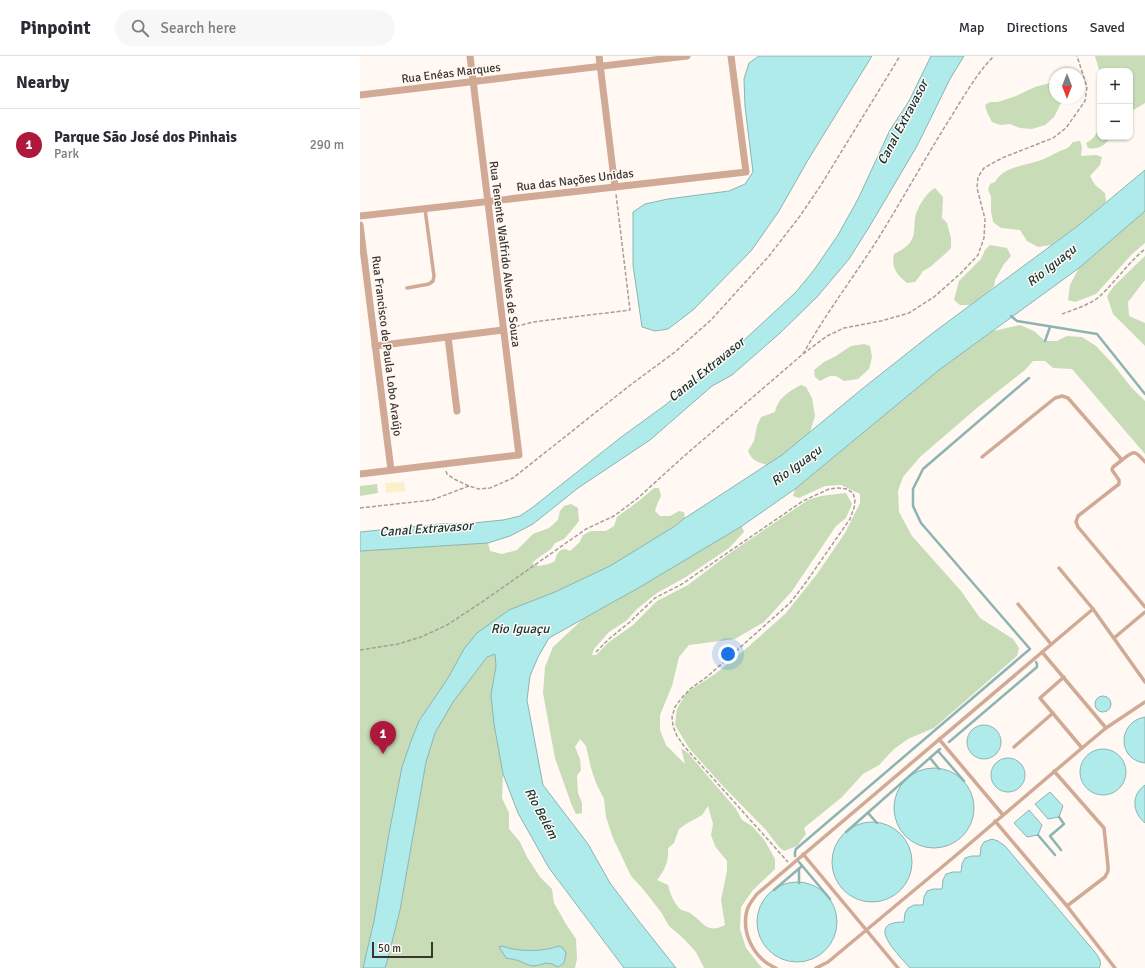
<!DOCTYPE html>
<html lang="en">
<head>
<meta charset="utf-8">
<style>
	:root { --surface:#fff; --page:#f7f7f7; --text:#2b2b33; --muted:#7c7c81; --line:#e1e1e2; --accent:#ad183c }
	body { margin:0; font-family:Signika,sans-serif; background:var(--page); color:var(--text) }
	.controls { position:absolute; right:12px; top:12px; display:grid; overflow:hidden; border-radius:8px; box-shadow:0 1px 3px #0004 }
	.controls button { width:36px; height:36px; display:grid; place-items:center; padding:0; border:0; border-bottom:1px solid var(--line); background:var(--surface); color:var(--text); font:20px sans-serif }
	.compass { position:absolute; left:689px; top:12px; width:36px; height:36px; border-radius:50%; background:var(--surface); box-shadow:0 1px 3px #0004; rotate:180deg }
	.scale { position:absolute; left:12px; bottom:10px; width:61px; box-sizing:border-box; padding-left:4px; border:2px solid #3b3530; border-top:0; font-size:11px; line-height:14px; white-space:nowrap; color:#3b3530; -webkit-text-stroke:3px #fff8f3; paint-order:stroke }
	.you { position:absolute; left:368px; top:598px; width:14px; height:14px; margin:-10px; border:3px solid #fff; border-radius:50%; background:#1a73e8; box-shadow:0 0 0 6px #1a73e833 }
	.badge { display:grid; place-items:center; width:26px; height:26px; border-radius:50%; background:var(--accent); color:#fff; font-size:13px; font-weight:700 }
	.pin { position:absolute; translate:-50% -33px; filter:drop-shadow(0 1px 2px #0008) }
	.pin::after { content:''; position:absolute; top:21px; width:14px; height:12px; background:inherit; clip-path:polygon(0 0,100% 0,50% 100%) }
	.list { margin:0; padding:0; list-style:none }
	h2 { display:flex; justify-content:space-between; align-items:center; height:52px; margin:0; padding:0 16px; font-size:17px }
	h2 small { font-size:13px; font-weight:400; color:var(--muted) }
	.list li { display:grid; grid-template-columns:26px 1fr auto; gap:12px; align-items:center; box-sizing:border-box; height:72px; padding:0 16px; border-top:1px solid var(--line) }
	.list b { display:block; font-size:15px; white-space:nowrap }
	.list p { margin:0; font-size:13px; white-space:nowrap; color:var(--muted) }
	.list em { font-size:13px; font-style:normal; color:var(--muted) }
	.icon { flex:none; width:22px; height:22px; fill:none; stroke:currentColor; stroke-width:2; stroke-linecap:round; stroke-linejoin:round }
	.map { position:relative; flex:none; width:785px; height:912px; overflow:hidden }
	header { display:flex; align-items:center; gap:24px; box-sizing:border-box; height:56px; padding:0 20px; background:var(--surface); border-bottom:1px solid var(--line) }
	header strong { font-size:19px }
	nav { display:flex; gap:22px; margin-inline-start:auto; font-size:14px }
	.search { width:280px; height:36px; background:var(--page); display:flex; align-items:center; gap:10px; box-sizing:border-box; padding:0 14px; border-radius:22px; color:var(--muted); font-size:15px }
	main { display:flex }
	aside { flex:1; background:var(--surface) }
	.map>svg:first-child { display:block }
</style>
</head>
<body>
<header>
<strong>Pinpoint</strong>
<div class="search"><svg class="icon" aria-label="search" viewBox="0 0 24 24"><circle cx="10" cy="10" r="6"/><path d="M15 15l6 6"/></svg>Search here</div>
<nav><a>Map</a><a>Directions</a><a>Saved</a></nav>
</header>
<main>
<aside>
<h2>Nearby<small></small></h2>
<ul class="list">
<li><span class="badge">1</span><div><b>Parque São José dos Pinhais</b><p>Park</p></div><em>290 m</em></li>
</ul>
</aside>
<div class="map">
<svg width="785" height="912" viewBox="0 0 785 912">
	<rect width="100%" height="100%" fill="#fff8f3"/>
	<!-- green -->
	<g fill="#c7dcb7" fill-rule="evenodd">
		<polygon points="735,0 785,0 785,47 770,56 770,15 740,15 740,17"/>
		<polygon points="690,27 695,27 695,42 703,42 703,43 694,61 685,69 672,73 660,72 650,68 640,69 632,66 627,56 625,49 630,46 638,46 656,40 675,31"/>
		<path d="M739 70H740V81H750V82C744 90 738 94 728 92L726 87C734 83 737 78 739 70Z"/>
		<path d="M720 85 722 91 721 100 736 99 742 101 740 109 730 120 735 129 745 137 746 146 719 169 691 189 678 191 667 185 660 174 641 172 633 166 631 155V140L628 134 630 128 635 126C644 109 668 110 684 103 689 101 693 98 698 96 706 92 707 94 713 86Z"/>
		<path d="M575 132 583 141 582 162 587 167 591 182V192L585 198 570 211 563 215 559 221 555 226 547 227C537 219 531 212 534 198 540 195 547 191 551 185 555 179 554 170 555 163 556 153 566 137 575 132Z"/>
		<polygon points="785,155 785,187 772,198 736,238 715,246 708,244 710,229 719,212"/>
		<polygon points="630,189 647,192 651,200 644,208 635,224 634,230 627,237 610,249 600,249 594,244 599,225 621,203 625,194"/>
		<polygon points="785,200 785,224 768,246 769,260 785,267 785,290 753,258 747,240 754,230"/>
		<polygon points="660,269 674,275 685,285 697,285 707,280 722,281 736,290 752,307 771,331 785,345 785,398 712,313 693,312 685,305 673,305 665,314 618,351 560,401 543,421 538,435 539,456 552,480 601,535 620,562 653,583 659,592 657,600 574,672 548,683 534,693 519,709 503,718 482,741 444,772 446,778 437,790 424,795 419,791 406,774 361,728 329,692 315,669 317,653 327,636 355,618 388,591 426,557 457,518 485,477 500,447 500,438 481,429 465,430 439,442 433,440 435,433 579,314 633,275"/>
		<path d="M504 288 510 290 512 301 509 313 498 323 484 325C474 317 471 319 460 325L455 321 454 314 464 306 476 300 491 290Z"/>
		<path d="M441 329 446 331 452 342 455 360 450 376 422 399 407 409C398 406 392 405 388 395L394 385 397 370 401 361 415 356C417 343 429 335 441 329Z"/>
		<polygon points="17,428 18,437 0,440 0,430"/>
		<path d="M294 432H299L301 440 298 446 295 455 300 460H310L319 455 324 456 325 462 315 470 250 510 195 536 149 554 104 593 88 622 59 665 51 685 42 711 30 772 14 865 3 912H0V495L128 487 130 495 142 498 157 494 173 478 189 472 198 464 200 455 204 450 211 448 218 452 219 465 211 475 204 483 195 487 191 493 178 502 172 507 179 510 189 508 195 505C196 497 202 490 210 495L219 487 223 479 231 475H246L254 470 257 461 280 444Z"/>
		<path d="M486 437 492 448 486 462 476 470 432 535 404 566 375 583 329 589 319 601 312 630 300 659V674L306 689 325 708 321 692 328 697 376 753 382 764 392 770 405 785 415 803V813L393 834 381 851 380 873 386 892 402 912H344L336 896 324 883 309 870 301 856 283 833 271 820 253 782 246 761 244 743 236 727 231 712 226 690 220 683 215 691 220 703 221 714 217 720 218 737 222 747V757L216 758 212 750 195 702 183 637 185 611 193 591 222 564 280 531 382 470 384 476 369 492 326 521 297 537 277 553 266 565 249 576 234 593 232 599H236L249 586 273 569 297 545 328 529 370 497 448 444 461 440ZM348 750 353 768 351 779 355 790 367 805V815L361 844 365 869C346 879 343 865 330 857 326 855 321 855 319 852 313 845 310 837 308 829L297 824C305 814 309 805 308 792L314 787 319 773 326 768 342 759Z"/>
		<path d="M136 598V610L131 639 134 668 143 718 142 742 149 757V773L160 786 167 801 180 821 192 833 194 847 206 868 216 883 217 903 215 912H25L28 902 40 854 66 706 75 677 93 646 127 601ZM142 890C159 896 182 896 199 890L192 908 186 907C170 912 173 910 159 905 155 903 150 903 146 902Z"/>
	</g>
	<!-- sand -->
	<polygon fill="#faf0cb" points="44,426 45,435 26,437 25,427"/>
	<!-- water -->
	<g fill="#aeebea" stroke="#8cb4b2">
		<polygon points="399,0 512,0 448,104 419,155 391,195 333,254 308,273 295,275 282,271 273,209 273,156 285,148 308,143 369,135 385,128 393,116 385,50 384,23 389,7"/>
		<polygon points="571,0 604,0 590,23 557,90 511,168 489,203 457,241 419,278 372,319 352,330 290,384 218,432 173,468 150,480 128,487 0,495 0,476 80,468 113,467 143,464 160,460 173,451 260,382 304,350 368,299 436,236 454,214 478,179 498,143 530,74 549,45"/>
		<polygon points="785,114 785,155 719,212 579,314 435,433 382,470 280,531 189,582 178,601 170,620 167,644 183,729 228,788 250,827 278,864 316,912 264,912 189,812 158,757 143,718 134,668 131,639 136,610 135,598 127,601 93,646 75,677 66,706 40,854 28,902 25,912 3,912 14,865 30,772 42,711 51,685 59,665 88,622 104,593 117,577 149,554 195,536 250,510 315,470 325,462 422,399 502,333 574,276 719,169"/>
		<circle cx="743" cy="648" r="8"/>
		<path d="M785 661V707C757 704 757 666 785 661Z"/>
		<circle cx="624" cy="686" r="17"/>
		<circle cx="743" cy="716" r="23"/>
		<circle cx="648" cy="719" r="17"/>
		<circle cx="574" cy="752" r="40"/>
		<path d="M785 729V767C772 756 771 739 785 729Z"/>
		<polygon points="690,736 703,750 699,761 688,763 675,748"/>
		<polygon points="669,754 682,769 678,779 667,781 654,767"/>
		<circle cx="512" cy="806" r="40"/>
		<path d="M632 783 638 785 645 790 734 895C738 900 743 906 739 912H550C539 899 503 866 544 866L545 857 548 852 554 849H563L564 841 567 835 573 833H582L583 824 586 818 593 816H601L602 808 605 802 612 800H620L621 791 624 786Z"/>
		<circle cx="437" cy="866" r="40"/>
		<path d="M142 890C159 896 182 896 199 890L203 892 206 897 204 907 198 911 192 908 186 907C170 912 173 910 159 905 155 903 150 903 146 902L139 891Z"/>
	</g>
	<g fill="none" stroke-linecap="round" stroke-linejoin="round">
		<!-- stream -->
		<g stroke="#8cb4b2" stroke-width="2.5">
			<polyline points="651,260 657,265 737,278 785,338"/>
			<polyline points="685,285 690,271"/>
			<polyline points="589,686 677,611 677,608 676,606"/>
			<polyline points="578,695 604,725"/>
			<polyline points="570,702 579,713"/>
			<polyline points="508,757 517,767"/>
			<polyline points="699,761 704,768 690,780 701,794"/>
			<polyline points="486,776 580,693"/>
			<polyline points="678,779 695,799"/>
			<polyline points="435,800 435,796 436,793 670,593 561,467 553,450 553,433 563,413 669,322"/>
			<polyline points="439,806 470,843"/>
			<polyline points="439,813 439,827"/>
			<polyline points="414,834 442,810"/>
		</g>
		<!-- path -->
		<g stroke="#a59e99" stroke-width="1.5" stroke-dasharray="4 2" stroke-linecap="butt">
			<path d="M702 258C715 253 730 249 740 240 756 225 768 207 785 193"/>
			<polyline points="150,272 173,266 270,254 256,138"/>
			<path d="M443 298C465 259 492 223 516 186 541 146 564 104 589 64 603 42 616 18 634 0"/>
			<polyline points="86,415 87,418 94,423 109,430 119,433 130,432 153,422 269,330 315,296 351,264 409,200 440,160 461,129 540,0"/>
			<polyline points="0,452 72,444 109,430"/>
			<polyline points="0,594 38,588 61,581 87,569 122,546 226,473 254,460 278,442 323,401 443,298 467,280 484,272 521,265 549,257 574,241 601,217 618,199 624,182 625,163 617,132 618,121 624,112 642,102 693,82 706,72 725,45 727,31 717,0"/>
			<polyline points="236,596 250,582 270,566 280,556 295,542 322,528 443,445 469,433 478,432 487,433 493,437 495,444 494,452 490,463 444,529 430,547 348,620 330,633 321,643 315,651 312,661 313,670 317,680 324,690 428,806"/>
		</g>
		<!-- lane -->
		<g stroke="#d1aa96" stroke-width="3.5">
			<polyline points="47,232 69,228 73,225 74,220 65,153"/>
			<path d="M622 401 695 342 702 340 708 342 762 404C774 394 775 394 785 406"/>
			<polyline points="762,404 753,411 752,414 759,424 759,428 718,460 716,466 718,471 785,551"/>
			<polyline points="699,512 733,553 785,626"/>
			<polyline points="658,548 691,588"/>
			<polyline points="754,582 785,556"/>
			<polyline points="682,596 746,672"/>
			<polyline points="704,621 680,642 722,692"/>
			<polyline points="579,683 643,759"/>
			<polyline points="654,691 693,657"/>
			<polyline points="694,715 744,772 748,810 748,815 745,821 707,850"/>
			<polyline points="635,765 707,850 755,912"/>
			<polyline points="443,798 538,912"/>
			<path d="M416 912C394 903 381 877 387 854 389 848 393 843 397 838L733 553"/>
			<polyline points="456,912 468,906 594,801 722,692 746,672 785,646"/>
		</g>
		<!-- street -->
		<g stroke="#d1aa96" stroke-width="7">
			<polyline points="239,0 255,131"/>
			<polyline points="0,39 327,0"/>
			<polyline points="0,160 386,116 371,0"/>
			<polyline points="0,169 31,414"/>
			<polyline points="88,281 97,355"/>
			<polyline points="15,290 143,274"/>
			<polyline points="0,418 159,399 110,0"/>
		</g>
	</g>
	<g text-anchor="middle" stroke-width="3" stroke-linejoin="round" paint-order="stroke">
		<!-- street labels -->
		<g font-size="12" fill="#3b3530" stroke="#fff8f3">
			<text transform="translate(91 17) rotate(-7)" y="4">Rua Enéas Marques</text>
			<text transform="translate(215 124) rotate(-7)" y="4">Rua das Nações Unidas</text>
			<text transform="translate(145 198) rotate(83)" y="4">Rua Tenente Walfrido Alves de Souza</text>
			<text transform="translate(27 290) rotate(83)" y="4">Rua Francisco de Paula Lobo Araújo</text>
		</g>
		<!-- water labels -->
		<g font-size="13" font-style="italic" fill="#153333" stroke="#fff8f3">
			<text transform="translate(542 66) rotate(-62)" y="5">Canal Extravasor</text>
			<text transform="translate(691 209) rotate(-38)" y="5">Rio Iguaçu</text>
			<text transform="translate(346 313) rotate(-39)" y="5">Canal Extravasor</text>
			<text transform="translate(436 409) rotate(-36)" y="5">Rio Iguaçu</text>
			<text transform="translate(66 472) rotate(-4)" y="5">Canal Extravasor</text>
			<text x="160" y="577">Rio Iguaçu</text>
			<text transform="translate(182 757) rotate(62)" y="5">Rio Belém</text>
		</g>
	</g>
</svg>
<div class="controls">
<button>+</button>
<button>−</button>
</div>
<svg class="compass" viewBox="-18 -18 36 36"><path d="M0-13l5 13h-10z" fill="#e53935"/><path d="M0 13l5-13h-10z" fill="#7c7c81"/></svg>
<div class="scale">50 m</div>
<div class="you"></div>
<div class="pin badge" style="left:23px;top:698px">1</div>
</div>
</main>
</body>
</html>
